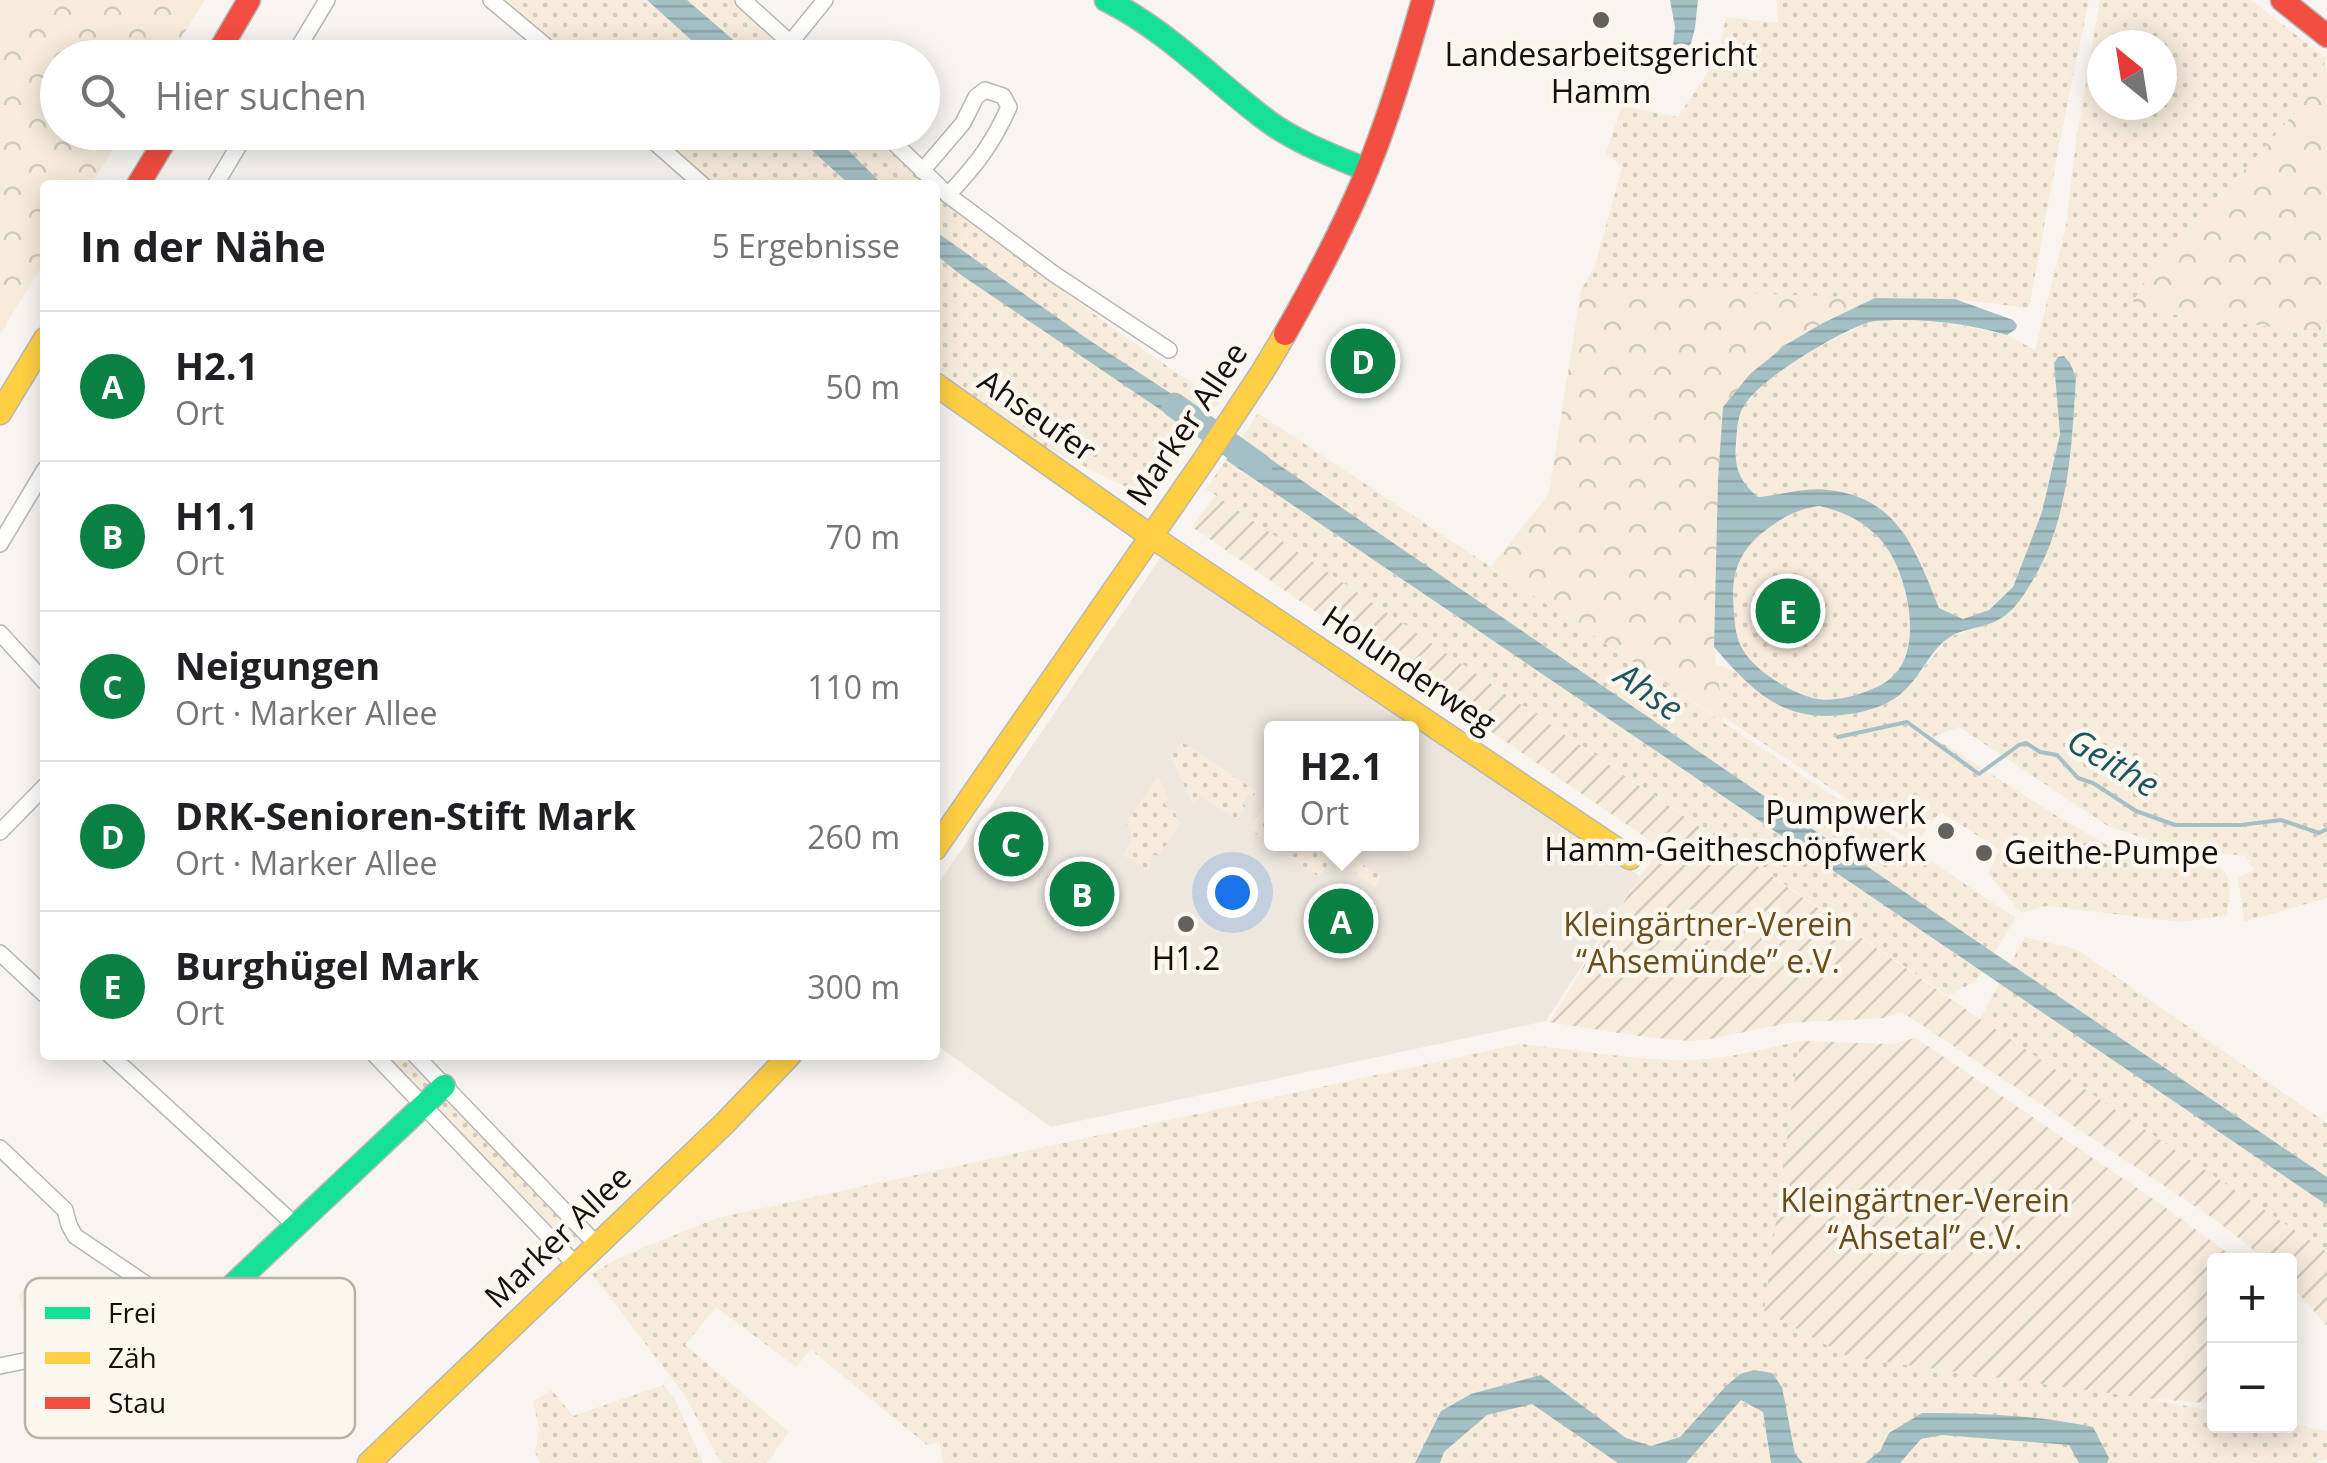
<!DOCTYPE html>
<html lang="de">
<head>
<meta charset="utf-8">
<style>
	:root { --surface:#fff; --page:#f6f6f6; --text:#202124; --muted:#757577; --line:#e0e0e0; --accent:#0b8043 }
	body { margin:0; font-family:"Open Sans",sans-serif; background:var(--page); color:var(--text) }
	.controls { position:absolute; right:30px; bottom:30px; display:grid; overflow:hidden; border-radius:10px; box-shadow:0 5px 25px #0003 }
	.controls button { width:90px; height:90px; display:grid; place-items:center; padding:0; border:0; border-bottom:2px solid var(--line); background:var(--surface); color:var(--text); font:50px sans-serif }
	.compass { position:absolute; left:2087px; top:30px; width:90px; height:90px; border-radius:50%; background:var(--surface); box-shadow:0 5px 25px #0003; rotate:330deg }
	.you { position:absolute; left:1232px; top:892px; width:35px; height:35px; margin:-25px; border:8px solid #fff; border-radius:50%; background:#1a73e8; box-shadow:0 0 0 15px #1a73e833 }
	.badge { display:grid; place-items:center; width:65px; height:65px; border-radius:50%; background:var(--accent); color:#fff; font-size:32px; font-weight:700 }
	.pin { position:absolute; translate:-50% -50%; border:5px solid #fff; box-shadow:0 2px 10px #0006 }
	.popup { position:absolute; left:1264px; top:721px; width:155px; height:130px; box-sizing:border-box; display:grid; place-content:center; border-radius:10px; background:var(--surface); filter:drop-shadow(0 2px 8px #0005); font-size:32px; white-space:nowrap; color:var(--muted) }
	.popup b { font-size:38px; color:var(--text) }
	.popup::after { content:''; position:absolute; left:50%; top:100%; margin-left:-20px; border:20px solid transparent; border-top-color:var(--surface) }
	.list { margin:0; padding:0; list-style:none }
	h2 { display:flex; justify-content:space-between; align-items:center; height:130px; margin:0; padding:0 40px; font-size:42px }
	h2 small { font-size:32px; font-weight:400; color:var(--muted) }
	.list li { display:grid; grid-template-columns:65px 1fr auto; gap:30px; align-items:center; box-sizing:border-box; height:150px; padding:0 40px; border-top:2px solid var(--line) }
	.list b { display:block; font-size:38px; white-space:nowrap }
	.list p { margin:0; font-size:32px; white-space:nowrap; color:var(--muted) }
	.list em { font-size:32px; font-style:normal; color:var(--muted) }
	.icon { flex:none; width:55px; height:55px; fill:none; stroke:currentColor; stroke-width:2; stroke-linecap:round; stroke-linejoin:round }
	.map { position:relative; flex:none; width:2327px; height:1463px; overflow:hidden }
	.search { position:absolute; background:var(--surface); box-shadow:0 5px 25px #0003; left:40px; top:40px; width:900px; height:110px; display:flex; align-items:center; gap:25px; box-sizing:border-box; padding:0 35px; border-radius:55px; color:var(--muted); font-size:38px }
	.panel { position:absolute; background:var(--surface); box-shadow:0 5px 25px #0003; left:40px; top:180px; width:900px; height:880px; border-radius:10px }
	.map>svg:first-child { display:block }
</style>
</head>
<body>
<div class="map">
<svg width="2327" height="1463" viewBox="0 0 2327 1463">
	<defs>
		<pattern id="grass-dots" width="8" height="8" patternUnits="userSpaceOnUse" patternTransform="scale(2.5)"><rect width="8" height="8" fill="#f7ecdc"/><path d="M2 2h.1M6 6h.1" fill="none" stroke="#d3c9bc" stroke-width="1.8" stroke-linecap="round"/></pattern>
		<pattern id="forest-crowns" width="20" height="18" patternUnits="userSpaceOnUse" patternTransform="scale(2.5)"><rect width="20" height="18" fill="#f7ecdc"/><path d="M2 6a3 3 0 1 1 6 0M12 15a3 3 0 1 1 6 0" fill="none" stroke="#d3c9bc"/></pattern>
		<pattern id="garden-furrows" width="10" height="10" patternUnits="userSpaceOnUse" patternTransform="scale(2.5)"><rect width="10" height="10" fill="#f7ecdc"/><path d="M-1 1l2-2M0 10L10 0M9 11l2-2" fill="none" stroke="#d3c9bc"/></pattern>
		<pattern id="water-rules" width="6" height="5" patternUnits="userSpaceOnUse" patternTransform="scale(2.5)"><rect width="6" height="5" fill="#a5c0c5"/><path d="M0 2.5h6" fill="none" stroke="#8da4a8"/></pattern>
	</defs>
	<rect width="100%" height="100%" fill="#f8f5f1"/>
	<!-- built -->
	<path fill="#ede7de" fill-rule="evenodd" d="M1163 554 1640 876 1546 1021 1051 1127 935 1044V888ZM1271 728H1411V844H1271Z"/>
	<!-- grass -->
	<g fill="url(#grass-dots)" fill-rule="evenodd">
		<polygon points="493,0 738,0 803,57 567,57"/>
		<polygon points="1777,0 2089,0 2061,135 2029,308 1955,299 1875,298 1492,568 2016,918 1994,953 1553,659 1241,439 1258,413 1491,567 1549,494 1581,290 1595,266 1622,167 1606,153 1622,106 1678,117 1709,70 1719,49 1726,17 1778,23"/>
		<path d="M2100 0H2251L2327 59 2306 100 2145 283 2133 301 2138 310 2327 334V898L2244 922 2238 878 2254 870 2246 856 2168 847 2108 826 1959 727 1933 737 2052 813 2111 847 2148 859 2219 867C2235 876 2229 899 2227 915L2181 922 2047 906 2021 913 1988 873 2000 850 1940 812 1915 844 1526 586 1661 644 1735 671 1763 696 1835 716 1868 711 1904 691 1949 637 1986 625 2054 537 2067 473 2074 407 2076 377 2070 363 2055 371 2060 434 2042 512 2013 587 1989 610 1963 619 1939 608 1918 555 1868 501 1775 495 1758 497 1745 485 1736 467 1738 422 1744 405 1760 387 1810 351 1871 321 1929 319 2007 335 2035 350 2066 226 2076 141ZM2102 45H2162V105H2102Z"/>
		<polygon points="649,133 877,133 929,185 705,185"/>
		<path d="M935 190C1027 265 1120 337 1220 401L1152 500 1003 426 935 372Z"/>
		<polygon points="1226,460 1982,972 1976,981 1948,996 1215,495 1206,489"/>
		<path d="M1819 506C1842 511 1862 520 1879 538 1904 564 1919 626 1904 660 1895 681 1877 689 1856 695 1845 698 1830 701 1818 699 1794 695 1755 671 1743 650 1736 638 1735 626 1734 613 1730 573 1739 550 1770 527 1786 515 1800 509 1819 506Z"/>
		<polygon points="1182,742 1256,791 1253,797 1249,795 1243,803 1246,807 1237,820 1200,795 1193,805 1171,757"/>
		<polygon points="1158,776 1169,799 1164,802 1168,810 1173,808 1180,824 1158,856 1154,854 1149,862 1152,865 1148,871 1123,855 1133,839 1126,823"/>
		<polygon points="1269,800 1271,802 1271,844 1288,844 1282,852 1249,829"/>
		<polygon points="1300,844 1331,844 1339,848 1319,877 1291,858"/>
		<polygon points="1354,859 1382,877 1375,887 1348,868"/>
		<polygon points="2025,937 2078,950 2327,1123 2327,1177 2010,964"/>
		<polygon points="2000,982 2327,1205 2327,1252 1980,1019"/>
		<path d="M1800 1041 1765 1312 1850 1357 2144 1398 2214 1411V1426L2290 1424 2327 1431V1459L2314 1463H943L939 1442 927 1445 811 1350 796 1367 716 1307 685 1345 789 1432 767 1463H721L683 1393 592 1274 618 1258 717 1218 1519 1044C1571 1048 1623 1059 1676 1060 1716 1062 1760 1050 1800 1041Z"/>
		<polygon points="385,1055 408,1055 432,1083 422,1093 419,1092"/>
		<polygon points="442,1098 447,1099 579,1238 576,1242 566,1247 435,1108"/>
		<circle cx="200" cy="1321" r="25"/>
		<polygon points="663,1385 674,1397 703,1463 540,1463 535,1452 539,1429 533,1401 552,1390 573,1416"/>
	</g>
	<!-- forest -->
	<g fill="url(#forest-crowns)">
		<polygon points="31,0 205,0 169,57 58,58 58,132 123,133 91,185 45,185 45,261 0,334 0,50"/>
		<polygon points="2327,60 2327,334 2138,310 2133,301 2145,283 2306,100"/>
		<polygon points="1581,290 1666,290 1875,298 1823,323 1723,407 1718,479 1714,647 1724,722 1491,567 1549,494"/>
		<polygon points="25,1288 47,1299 49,1308 38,1324 23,1310 18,1296"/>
	</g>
	<!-- garden -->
	<g fill="url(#garden-furrows)">
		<polygon points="1215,495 1980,1019 2327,1252 2327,1326 2290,1284 2290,1260 2266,1260 2217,1221 1902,1012 1883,1018 1788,1023 1705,1040 1689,1041 1637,1036 1549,1022 1640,876 1661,848 1192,527"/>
		<polygon points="1916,1038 2159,1203 2232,1256 2235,1260 2214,1260 2214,1396 2205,1403 2144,1398 1849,1357 1764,1311 1800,1041 1892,1044"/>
	</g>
	<!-- pitch -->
	<polygon fill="#f7ecdc" points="0,0 31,0 0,50"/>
	<!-- water -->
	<g fill="url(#water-rules)" fill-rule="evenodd">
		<polygon points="647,0 687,0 753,57 710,57"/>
		<polygon points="1670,0 1698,0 1695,28 1686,64 1676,61 1672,55 1675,27"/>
		<polygon points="793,133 831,133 883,185 850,185"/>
		<polygon points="935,231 1089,340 1207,417 1195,433 961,275 935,254"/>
		<path d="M1875 298 1955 299 2013 320 2017 325 2016 329 2007 335C1969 324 1932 319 1893 320 1886 321 1877 320 1870 322 1841 330 1758 380 1744 406 1737 417 1737 431 1736 444 1734 468 1740 482 1758 497 1781 495 1806 487 1829 490 1899 498 1916 551 1939 608L1963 619 1989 610 2013 587 2042 512 2060 434 2054 363 2058 357 2064 356 2070 363 2076 377C2072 444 2069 519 2034 578 2022 599 2010 618 1986 625 1974 629 1960 630 1950 637 1931 649 1922 674 1905 690 1891 704 1870 711 1850 714 1784 724 1754 693 1714 647L1718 479 1723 407 1750 374 1787 344 1823 323ZM1819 506C1842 511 1862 520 1879 538 1904 564 1919 626 1904 660 1895 681 1877 688 1856 695 1845 698 1830 701 1818 699 1794 695 1755 671 1743 650 1736 638 1735 626 1734 613 1730 573 1738 550 1770 527 1786 515 1800 509 1819 506Z"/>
		<polygon points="1241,439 1994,953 2327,1177 2327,1205 1226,460"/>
		<polygon points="1754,1370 1772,1373 1782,1387 1795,1454 1803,1463 1771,1463 1763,1412 1741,1400 1686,1463 1618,1463 1532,1404 1487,1415 1444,1452 1440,1463 1415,1463 1441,1411 1471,1394 1541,1375 1626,1438 1651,1446 1680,1437 1726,1386 1740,1374"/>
		<path d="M1922 1413C1980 1413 2036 1415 2093 1427L2109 1458 2107 1463H2079L2069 1445 1942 1435 1921 1439 1900 1463H1865L1880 1451 1889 1433Z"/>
	</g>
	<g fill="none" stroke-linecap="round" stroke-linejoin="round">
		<!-- stream -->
		<polyline stroke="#a5c0c5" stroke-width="4" points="1838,737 1907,722 1979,774 2019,745 2026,743 2040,752 2057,755 2078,778 2093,783 2136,811 2175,825 2241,825 2281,820 2319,833 2327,829"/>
		<!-- river -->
		<polyline stroke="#a5c0c5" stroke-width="25" points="1174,405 1260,466"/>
		<defs>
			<g id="street">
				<polyline points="491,0 560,58"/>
				<polyline points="743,0 807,58"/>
				<polyline points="791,42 825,0"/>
				<polyline points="292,58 327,0"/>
				<polyline points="643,132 703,185"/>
				<polyline points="883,132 948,195 1054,274 1169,350"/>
				<path d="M922 171 963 123 976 97 985 90 1003 96 1009 107C992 145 976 165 948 195"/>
				<polyline points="215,185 247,132"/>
				<polyline points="0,544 45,469"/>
				<polyline points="0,633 45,682"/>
				<polyline points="0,832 45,786"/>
				<polyline points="0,953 45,995"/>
				<polyline points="110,1055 295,1225"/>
				<polyline points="375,1055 576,1265"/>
				<polyline points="415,1055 597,1245"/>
				<polyline points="0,1148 65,1210 69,1225 75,1236 174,1303"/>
				<circle cx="199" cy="1322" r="31"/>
				<polyline points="0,1366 29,1360 161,1357 182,1348"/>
			</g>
			<g id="fast">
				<path d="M1106 0C1167 30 1215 82 1269 122 1298 143 1334 156 1367 170"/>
				<polyline points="219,1298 444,1086"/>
			</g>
			<g id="slow">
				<polyline points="935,384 1142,530 1630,858"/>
				<polyline points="0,413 45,339"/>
				<polyline points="935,849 1204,460 1263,371 1285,334"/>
				<polyline points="369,1463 725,1123 790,1055"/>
			</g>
			<g id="jam">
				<polyline points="2282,0 2327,36"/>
				<polyline points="215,58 249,0"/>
				<polyline points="138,185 170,132"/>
				<path d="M1285 334C1315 281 1345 225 1368 168 1390 114 1407 57 1423 0"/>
			</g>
		</defs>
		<!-- street casing -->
		<use href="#street" stroke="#b9b7b4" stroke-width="18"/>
		<!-- fast casing -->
		<use href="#fast" stroke="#b9b7b4" stroke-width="25"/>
		<!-- slow casing -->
		<use href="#slow" stroke="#b9b7b4" stroke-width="25"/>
		<!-- jam casing -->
		<use href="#jam" stroke="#b9b7b4" stroke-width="25"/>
		<!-- street -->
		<use href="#street" stroke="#fefefd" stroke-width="15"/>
		<!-- fast -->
		<use href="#fast" stroke="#16e098" stroke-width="22"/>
		<!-- slow -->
		<use href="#slow" stroke="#ffcf43" stroke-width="22"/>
		<!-- jam -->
		<use href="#jam" stroke="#f24e42" stroke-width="22"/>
	</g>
	<!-- markers -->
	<g fill="#63615e" stroke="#fbf6ee" stroke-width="4">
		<circle cx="1601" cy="20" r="10"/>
		<circle cx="1946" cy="831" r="10"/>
		<circle cx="1984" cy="853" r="10"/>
		<circle cx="1186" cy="924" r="10"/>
	</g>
	<g text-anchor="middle" stroke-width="9" stroke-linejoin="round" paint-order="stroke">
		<!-- poi labels -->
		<g font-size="32" fill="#13110f" stroke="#fbf6ee">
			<text x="1601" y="66">Landesarbeitsgericht<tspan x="1601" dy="37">Hamm</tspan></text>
			<text x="1926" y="824" text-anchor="end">Pumpwerk<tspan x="1926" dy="37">Hamm-Geitheschöpfwerk</tspan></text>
			<text x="2004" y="864" text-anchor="start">Geithe-Pumpe</text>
			<text x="1186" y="970">H1.2</text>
		</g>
		<!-- street labels -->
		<g font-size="32" fill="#13110f" stroke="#fbf6ee">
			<text transform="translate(1037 416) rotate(35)" y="11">Ahseufer</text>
			<text transform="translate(1187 424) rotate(-56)" y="11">Marker Allee</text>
			<text transform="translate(1409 670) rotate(34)" y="11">Holunderweg</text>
			<text transform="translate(558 1237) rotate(-44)" y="11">Marker Allee</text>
		</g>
		<!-- park labels -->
		<g font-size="32" fill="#694d1c" stroke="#fbf6ee">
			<text x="1708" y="936">Kleingärtner-Verein<tspan x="1708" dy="37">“Ahsemünde” e.V.</tspan></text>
			<text x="1925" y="1212">Kleingärtner-Verein<tspan x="1925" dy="37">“Ahsetal” e.V.</tspan></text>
		</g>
		<!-- water labels -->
		<g font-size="35" font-style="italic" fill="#1c555f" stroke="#fbf6ee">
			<text transform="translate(1649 692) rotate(35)" y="12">Ahse</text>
			<text transform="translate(2113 763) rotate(31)" y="12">Geithe</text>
		</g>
	</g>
	<!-- legend -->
	<rect x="25" y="1278" width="330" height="160" rx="15" fill="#fbf6ee" stroke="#b5b1ab" stroke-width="2.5"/>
	<rect x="45" y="1307" width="45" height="12" fill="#16e098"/>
	<rect x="45" y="1352" width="45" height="12" fill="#ffcf43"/>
	<rect x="45" y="1397" width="45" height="12" fill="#f24e42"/>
	<g font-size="28" fill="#13110f">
		<text x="108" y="1323">Frei</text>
		<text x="108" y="1368">Zäh</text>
		<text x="108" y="1413">Stau</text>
	</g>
</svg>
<div class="controls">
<button>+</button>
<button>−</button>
</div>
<svg class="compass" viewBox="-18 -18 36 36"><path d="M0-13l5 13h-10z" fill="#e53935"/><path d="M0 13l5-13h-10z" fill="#757577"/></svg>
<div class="you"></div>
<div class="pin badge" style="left:1341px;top:921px">A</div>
<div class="popup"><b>H2.1</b>Ort</div>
<div class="pin badge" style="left:1082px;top:894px">B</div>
<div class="pin badge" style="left:1011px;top:844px">C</div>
<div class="pin badge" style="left:1363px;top:361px">D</div>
<div class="pin badge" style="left:1788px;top:611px">E</div>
<div class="search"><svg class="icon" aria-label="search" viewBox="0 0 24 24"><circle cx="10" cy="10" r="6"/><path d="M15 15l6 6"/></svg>Hier suchen</div>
<section class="panel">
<h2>In der Nähe<small>5 Ergebnisse</small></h2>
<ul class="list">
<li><span class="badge">A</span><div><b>H2.1</b><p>Ort</p></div><em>50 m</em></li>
<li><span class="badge">B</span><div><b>H1.1</b><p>Ort</p></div><em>70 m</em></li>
<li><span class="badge">C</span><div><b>Neigungen</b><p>Ort · Marker Allee</p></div><em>110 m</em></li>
<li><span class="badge">D</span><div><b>DRK-Senioren-Stift Mark</b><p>Ort · Marker Allee</p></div><em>260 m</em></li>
<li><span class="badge">E</span><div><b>Burghügel Mark</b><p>Ort</p></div><em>300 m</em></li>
</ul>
</section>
</div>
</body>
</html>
